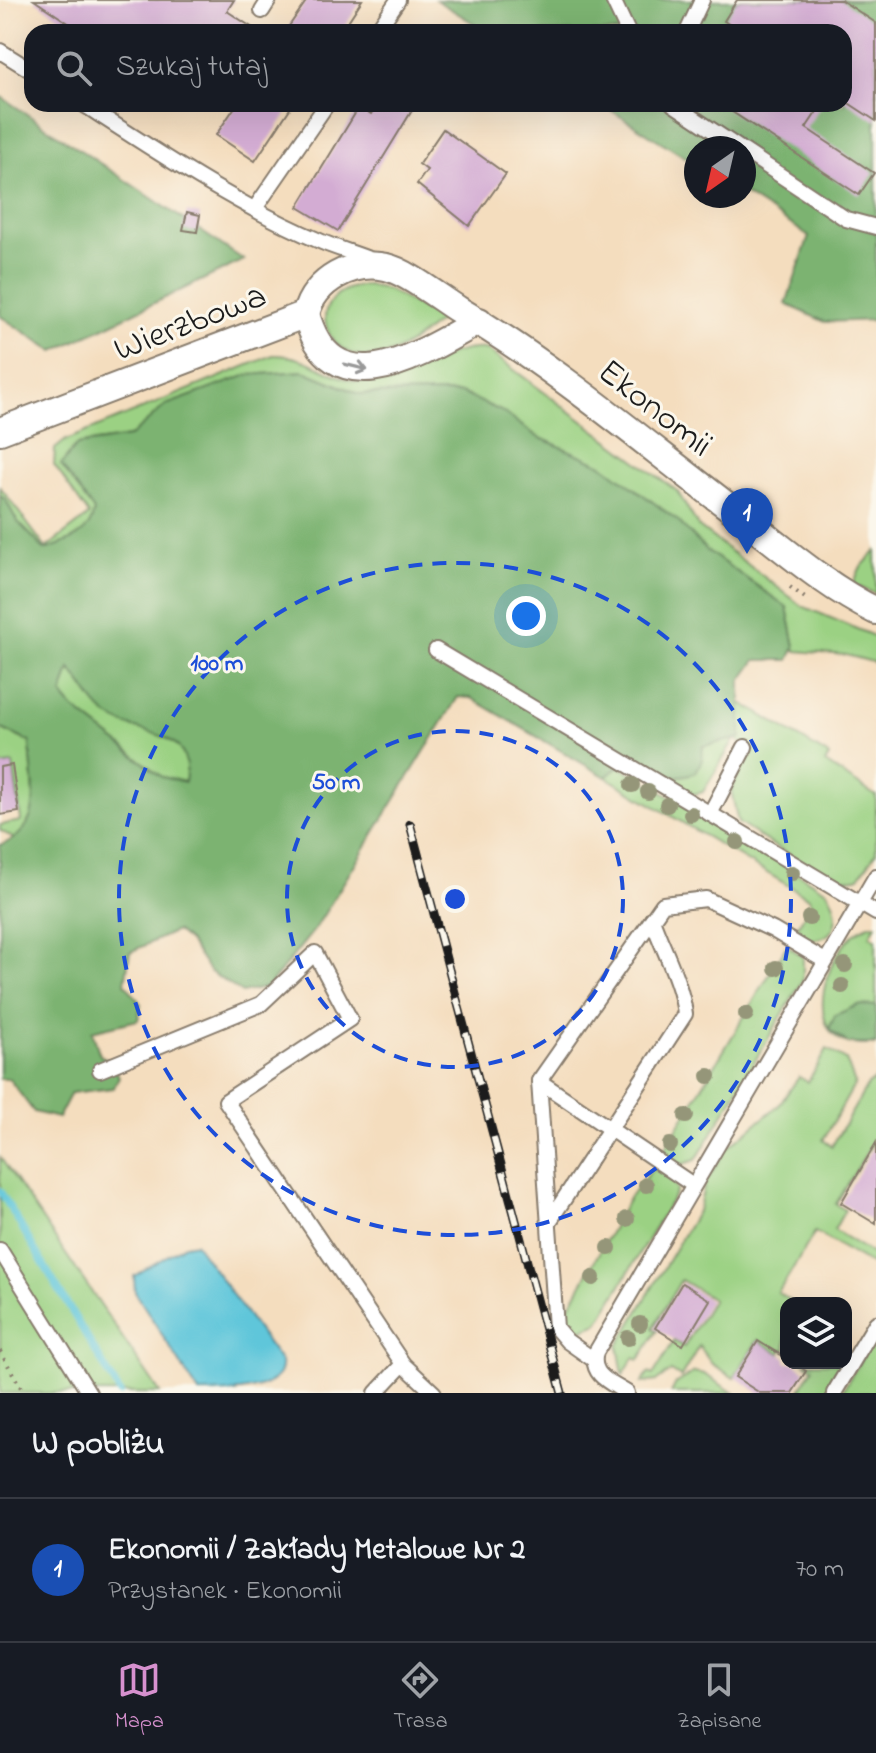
<!DOCTYPE html>
<html lang="pl">
<head>
<meta charset="utf-8">
<style>
	:root { --surface:#171b24; --page:#20242c; --text:#f1f3f6; --muted:#9ea1a6; --line:#363941; --accent:#d690ce }
	body { margin:0; font-family:"Indie Flower",sans-serif; background:var(--page); color:var(--text) }
	.controls { position:absolute; right:24px; bottom:24px; display:grid; overflow:hidden; border-radius:16px; box-shadow:0 8px 32px #0002 }
	.controls button { width:72px; height:72px; display:grid; place-items:center; padding:0; border:0; border-bottom:2px solid var(--line); background:var(--surface); color:var(--text); font:40px sans-serif }
	.compass { position:absolute; left:684px; top:136px; width:72px; height:72px; border-radius:50%; background:var(--surface); box-shadow:0 8px 32px #0002; rotate:214deg }
	.you { position:absolute; left:526px; top:616px; width:28px; height:28px; margin:-20px; border:6px solid #fff; border-radius:50%; background:#1a73e8; box-shadow:0 0 0 12px #1a73e833 }
	.badge { display:grid; place-items:center; width:52px; height:52px; border-radius:50%; background:var(--accent); color:#fff; font-size:26px; font-weight:700 }
	.pin { position:absolute; translate:-50% -66px; filter:drop-shadow(0 2px 4px #0008) }
	.pin::after { content:''; position:absolute; top:42px; width:28px; height:24px; background:inherit; clip-path:polygon(0 0,100% 0,50% 100%) }
	.list { margin:0; padding:0; list-style:none }
	h2 { display:flex; justify-content:space-between; align-items:center; height:104px; margin:0; padding:0 32px; font-size:34px }
	h2 small { font-size:26px; font-weight:400; color:var(--muted) }
	.list li { display:grid; grid-template-columns:52px 1fr auto; gap:24px; align-items:center; box-sizing:border-box; height:144px; padding:0 32px; border-top:2px solid var(--line) }
	.list b { display:block; font-size:30px; white-space:nowrap }
	.list p { margin:0; font-size:26px; white-space:nowrap; color:var(--muted) }
	.list em { font-size:26px; font-style:normal; color:var(--muted) }
	.icon { flex:none; width:44px; height:44px; fill:none; stroke:currentColor; stroke-width:2; stroke-linecap:round; stroke-linejoin:round }
	.map { position:relative; flex:none; width:876px; height:1393px; overflow:hidden }
	.search { position:absolute; background:var(--surface); box-shadow:0 8px 32px #0002; left:24px; right:24px; top:24px; height:88px; display:flex; align-items:center; gap:20px; box-sizing:border-box; padding:0 28px; border-radius:24px; color:var(--muted); font-size:30px }
	.sheet { height:248px; background:var(--surface) }
	nav { display:flex; justify-content:space-around; align-items:center; box-sizing:border-box; height:112px; border-top:2px solid var(--line); background:var(--surface); font-size:22px; color:var(--muted) }
	nav a { display:grid; justify-items:center; gap:4px }
	nav .on { color:var(--accent) }
	.map>svg:first-child { display:block }
</style>
</head>
<body>
<div class="map">
<svg width="876" height="1393" viewBox="0 0 876 1393">
	<rect width="100%" height="100%" fill="#fbf7ec"/>
	<filter id="ink" filterUnits="userSpaceOnUse"><feTurbulence type="fractalNoise" baseFrequency=".0125" numOctaves="2"/><feDisplacementMap in="SourceGraphic" scale="16" xChannelSelector="R" yChannelSelector="G"/><feConvolveMatrix kernelMatrix="1 2 1 2 8 2 1 2 1" color-interpolation-filters="sRGB"/></filter>
	<filter id="wash" filterUnits="userSpaceOnUse"><feTurbulence type="fractalNoise" baseFrequency=".006" numOctaves="4" result="noise"/><feDisplacementMap in="SourceGraphic" scale="32" xChannelSelector="R" yChannelSelector="G"/><feGaussianBlur stdDeviation="1.8" result="paint"/><feColorMatrix in="noise" values="0 0 0 0 0 0 0 0 0 0 0 0 0 0 0 0 0 1.4 0 .05"/><feComposite in="paint" operator="in"/></filter>
	<g filter="url(#wash)">
		<rect width="100%" height="100%" fill="#f4ddbe"/>
		<!-- green -->
		<g fill="#9bd183" stroke="#5c7650" stroke-width="2">
			<path d="M368 285 388 290 442 320C426 330 406 349 389 354 323 373 296 289 368 285Z"/>
			<path d="M486 349 677 491 699 527 802 606 876 637V663L846 655 796 651 787 607 706 550 677 520 603 465 538 437 501 411 461 393 360 394 304 371 248 375 129 437 76 445 61 465 94 511C91 536 65 543 45 550L17 521 5 499 0 496V487L46 548 89 515 54 465 55 449 66 440 273 355C313 354 335 385 373 382 411 379 448 345 486 349Z"/>
			<polygon points="876,551 876,594 853,585 860,568"/>
			<polygon points="70,668 132,727 158,733 180,747 188,767 185,783 162,777 73,708 62,695"/>
			<path d="M719 689 829 756 825 763 876 796V853L859 877C831 888 763 838 738 823L731 790 751 749 735 739 703 792C687 798 675 790 664 779Z"/>
			<polygon points="0,728 30,742 35,811 16,840 0,830 0,825 21,821 13,764 0,766"/>
			<path d="M619 766 827 891C848 921 829 953 794 933L811 903 809 898 606 777Z"/>
			<path d="M876 924 870 936 876 939V1045C866 1045 854 1046 845 1042 797 1023 836 926 876 924Z"/>
			<polygon points="787,945 803,957 803,980 696,1160 677,1166 664,1158 663,1152"/>
			<polygon points="827,1049 846,1060 855,1084 823,1140 832,1146 867,1086 876,1079 876,1137 836,1204 845,1210 834,1230 876,1256 876,1267 815,1232 778,1293 794,1303 786,1303 786,1351 783,1349 780,1354 758,1340 734,1378 711,1363 699,1346 681,1377 671,1371 657,1381 642,1383 649,1373 653,1375 674,1341 684,1347 713,1299 681,1280 653,1328 657,1331 639,1360 634,1358 623,1375 618,1346 699,1208 705,1183 727,1148 779,1105 799,1077 808,1082"/>
			<polygon points="0,1157 160,1393 0,1393"/>
			<polygon points="654,1167 674,1182 677,1191 598,1323 575,1332 561,1322 629,1198"/>
			<polygon points="876,1334 876,1393 841,1393"/>
			<polygon points="805,1363 843,1363 843,1366 827,1393 798,1393 813,1368"/>
			<polygon points="694,1372 704,1374 734,1393 671,1393 676,1383"/>
		</g>
		<!-- forest -->
		<g fill="#7cb371" stroke="#4c6846" stroke-width="2" fill-rule="evenodd">
			<polygon points="436,0 876,0 876,320 825,322 786,304 809,236 744,194 744,148 696,148 696,164 601,104 844,104 844,32 488,32"/>
			<polygon points="0,96 244,260 54,351 0,316"/>
			<path d="M304 371 360 394 461 393 501 411 538 437 603 465 677 520 706 550 787 607 795 647 789 660H756L741 681V738L703 746 702 760 696 772C671 782 657 772 635 760L619 766 606 777 471 698 458 697 315 929 268 987 242 993 209 971 189 942 176 931 130 952 125 983 141 1004 138 1020 92 1031 100 1055 113 1063 119 1077 113 1088 71 1093 58 1118 34 1112 9 1079H0V845C48 829 31 781 30 742L0 728V496L5 499 17 521 45 550C65 543 91 536 94 511L61 465 77 445 129 437 166 405 248 375ZM70 669C83 683 94 707 110 717 141 738 195 727 185 782L162 777 73 708 62 695Z"/>
			<polygon points="858,1005 876,1006 876,1044 849,1044 829,1029 835,1015"/>
		</g>
		<!-- water -->
		<path fill="#5ec6da" stroke="#3d717b" stroke-width="2" d="M195 1243 281 1362C285 1393 224 1393 199 1393L135 1292 134 1276 185 1245Z"/>
		<g fill="none" stroke-linecap="round" stroke-linejoin="round">
			<!-- stream -->
			<polyline stroke="#5ec6da" stroke-width="7" points="0,1191 120,1393"/>
		</g>
		<g id="blocks">
			<!-- building -->
			<g fill="#d3acd3">
				<polygon points="34,0 234,0 227,11 259,32 82,32"/>
				<polygon points="307,0 362,0 341,32 285,32"/>
				<polygon points="737,0 841,0 876,23 876,121 844,100 844,32 741,32 724,21"/>
				<polygon points="237,104 293,104 255,161 216,135"/>
				<polygon points="378,104 416,104 338,231 298,207 359,107 371,114"/>
				<polygon points="720,104 822,104 806,128 874,173 859,195"/>
				<polygon points="443,129 506,174 469,226 417,184 427,170 419,164"/>
				<polygon points="187,212 200,215 197,232 183,230"/>
				<polygon points="12,765 19,812 0,815 0,767"/>
				<polygon points="876,1143 876,1224 841,1203"/>
				<polygon points="682,1283 710,1300 683,1345 655,1328"/>
				<polygon points="758,1341 786,1358 786,1363 794,1363 806,1371 792,1393 760,1393 735,1377"/>
			</g>
		</g>
	</g>
	<g filter="url(#ink)">
		<use href="#blocks" fill-opacity="0" stroke="#887c6d" stroke-width="2"/>
		<g fill="none" stroke-linecap="round" stroke-linejoin="round">
			<defs>
				<g id="lane">
					<polyline points="613,0 628,32"/>
					<polyline points="262,11 269,0"/>
					<polyline points="376,32 398,0"/>
					<polyline points="687,32 702,0"/>
					<polyline points="0,51 32,71"/>
					<path d="M83 104C157 152 241 208 322 242 339 249 357 254 374 261"/>
					<polyline points="673,104 739,148"/>
					<polyline points="744,151 846,219 876,227"/>
					<polyline points="256,207 327,104"/>
					<polyline points="436,650 876,913"/>
					<polyline points="710,814 745,747"/>
					<polyline points="100,1070 261,1004 315,953 350,1019 226,1101 403,1364 434,1393"/>
					<polyline points="539,1081 693,1185"/>
					<path d="M549 1222 685 1014C681 981 663 950 652 919"/>
					<polyline points="0,1250 89,1393"/>
					<polyline points="594,1360 567,1341 556,1328 539,1081 663,904 706,899 773,930 825,961"/>
					<polyline points="376,1393 403,1364"/>
					<path d="M627 1393C611 1383 589 1375 596 1352L876 876"/>
					<polyline points="834,1393 876,1323"/>
				</g>
				<g id="street">
					<path d="M306 314C314 280 353 260 386 267 406 271 441 299 459 310 560 370 649 447 742 517 785 550 827 587 876 611"/>
					<path d="M306 314C333 412 422 353 479 321"/>
					<polyline points="0,431 306,314"/>
				</g>
			</defs>
			<!-- lane casing -->
			<use href="#lane" stroke="#887c6d" stroke-width="18"/>
			<!-- street casing -->
			<use href="#street" stroke="#887c6d" stroke-width="30"/>
			<!-- path -->
			<g stroke="#887c6d" stroke-width="4" stroke-dasharray="2 6" stroke-linecap="butt">
				<polyline points="790,587 809,601"/>
				<polyline points="0,1351 24,1393"/>
			</g>
			<!-- lane -->
			<use href="#lane" stroke="#fff" stroke-width="14"/>
			<!-- street -->
			<use href="#street" stroke="#fff" stroke-width="26"/>
			<defs>
				<polyline id="rail" points="410,824 562,1393"/>
			</defs>
			<!-- rail casing -->
			<use href="#rail" stroke="#1c1c1c" stroke-width="9"/>
			<!-- rail -->
			<use href="#rail" stroke="#fbf7ec" stroke-width="6" stroke-dasharray="18" stroke-linecap="butt"/>
		</g>
		<!-- trees -->
		<g fill="#959679">
			<circle cx="632" cy="785" r="8"/>
			<circle cx="648" cy="792" r="8"/>
			<circle cx="667" cy="805" r="8"/>
			<circle cx="691" cy="814" r="8"/>
			<circle cx="737" cy="842" r="8"/>
			<circle cx="792" cy="873" r="8"/>
			<circle cx="809" cy="918" r="8"/>
			<circle cx="845" cy="965" r="8"/>
			<circle cx="776" cy="968" r="8"/>
			<circle cx="842" cy="986" r="8"/>
			<circle cx="746" cy="1014" r="8"/>
			<circle cx="709" cy="1076" r="8"/>
			<circle cx="686" cy="1116" r="8"/>
			<circle cx="670" cy="1145" r="8"/>
			<circle cx="646" cy="1185" r="8"/>
			<circle cx="627" cy="1219" r="8"/>
			<circle cx="609" cy="1248" r="8"/>
			<circle cx="593" cy="1278" r="8"/>
			<circle cx="640" cy="1324" r="8"/>
			<circle cx="628" cy="1338" r="8"/>
		</g>
		<!-- one-way arrows -->
		<defs><path id="oneway-shaft" d="M-6 0H5M1.5-3L5.5 0L1.5 3" fill="none" stroke-width="1.6" stroke-linecap="round" stroke-linejoin="round" transform="scale(2)"/></defs>
		<use stroke="#999" href="#oneway-shaft" transform="translate(356 367) rotate(14)"/>
	</g>
	<!-- distance rings -->
	<g fill="none" stroke="#1d4ed8" stroke-width="4" stroke-dasharray="14 10">
		<circle cx="455" cy="899" r="168"/>
		<circle cx="455" cy="899" r="336"/>
	</g>
	<g text-anchor="middle" stroke-width="6" stroke-linejoin="round" paint-order="stroke">
		<!-- street labels -->
		<g font-size="36" fill="#1c1c1c" stroke="#fbf7ec">
			<text transform="translate(189 320) rotate(-21)" y="13">Wierzbowa</text>
			<text transform="translate(657 406) rotate(38)" y="13">Ekonomii</text>
		</g>
	</g>
	<circle cx="455" cy="899" r="12" fill="#1d4ed8" stroke="#fbf7ec" stroke-width="4"/>
	<g font-size="24" text-anchor="middle" font-weight="bold" fill="#1d4ed8" stroke="#fbf7ec" stroke-width="6" stroke-linejoin="round" paint-order="stroke">
		<text x="217" y="670">100 m</text>
		<text x="336" y="789">50 m</text>
	</g>
</svg>
<div class="controls">
<button><svg class="icon" aria-label="layers" viewBox="0 0 24 24"><path d="M12 4l9 5-9 5-9-5zM3 14l9 5 9-5"/></svg></button>
</div>
<svg class="compass" viewBox="-18 -18 36 36"><path d="M0-13l5 13h-10z" fill="#e53935"/><path d="M0 13l5-13h-10z" fill="#9ea1a6"/></svg>
<div class="you"></div>
<div class="pin badge" style="left:747px;top:554px;background:#1a4fb4">1</div>
<div class="search"><svg class="icon" aria-label="search" viewBox="0 0 24 24"><circle cx="10" cy="10" r="6"/><path d="M15 15l6 6"/></svg>Szukaj tutaj</div>
</div>
<section class="sheet">
<h2>W pobliżu<small></small></h2>
<ul class="list">
<li><span class="badge" style="background:#1a4fb4">1</span><div><b>Ekonomii / Zakłady Metalowe Nr 2</b><p>Przystanek · Ekonomii</p></div><em>70 m</em></li>
</ul>
</section>
<nav>
<a class="on"><svg class="icon" aria-label="map" viewBox="0 0 24 24"><path d="M3 6l6-2 6 2 6-2v14l-6 2-6-2-6 2zM9 4v14M15 6v14"/></svg>Mapa</a>
<a><svg class="icon" aria-label="directions" viewBox="0 0 24 24"><path d="M12 3l9 9-9 9-9-9zM9 14v-3h6M13 9l2 2-2 2"/></svg>Trasa</a>
<a><svg class="icon" aria-label="saved" viewBox="0 0 24 24"><path d="M7 4h10v16l-5-4-5 4z"/></svg>Zapisane</a>
</nav>
</body>
</html>
